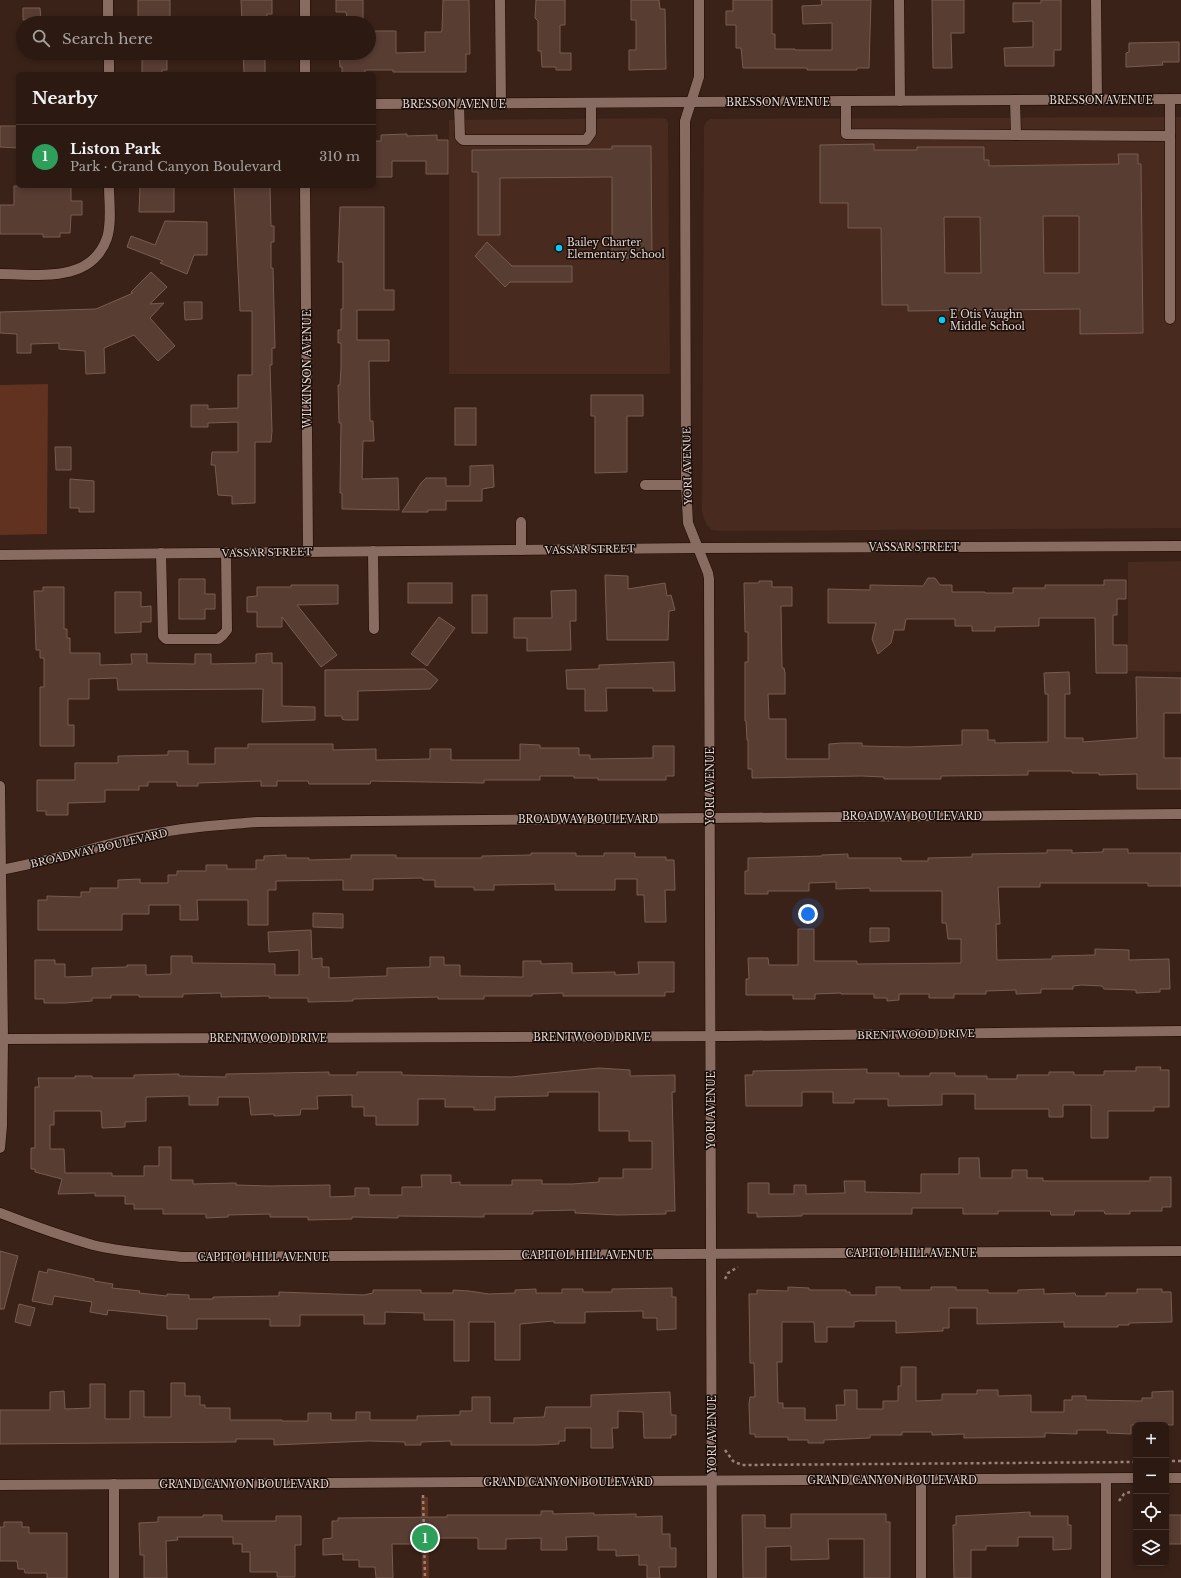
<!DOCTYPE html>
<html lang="en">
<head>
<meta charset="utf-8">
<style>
	:root { --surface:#2c1a12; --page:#34231b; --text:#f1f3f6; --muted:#a6a19f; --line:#483832; --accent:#8c9099 }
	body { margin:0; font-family:"Libre Baskerville",serif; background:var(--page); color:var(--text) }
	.controls { position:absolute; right:12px; bottom:12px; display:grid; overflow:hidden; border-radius:6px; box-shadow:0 2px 6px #0003 }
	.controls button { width:36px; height:36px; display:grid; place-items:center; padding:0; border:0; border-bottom:1px solid var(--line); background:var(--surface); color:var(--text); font:20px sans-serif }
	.you { position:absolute; left:808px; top:914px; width:14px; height:14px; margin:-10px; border:3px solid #fff; border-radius:50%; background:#1a73e8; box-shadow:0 0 0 6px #1a73e833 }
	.badge { display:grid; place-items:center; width:26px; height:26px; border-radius:50%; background:var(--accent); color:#fff; font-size:13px; font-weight:700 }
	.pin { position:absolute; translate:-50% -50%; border:2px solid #fff; box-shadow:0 1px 4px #0006 }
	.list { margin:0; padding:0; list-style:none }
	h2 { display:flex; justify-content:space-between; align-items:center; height:52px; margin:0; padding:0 16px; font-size:17px }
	h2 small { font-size:13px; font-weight:400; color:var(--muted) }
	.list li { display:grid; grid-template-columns:26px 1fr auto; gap:12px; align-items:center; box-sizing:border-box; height:64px; padding:0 16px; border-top:1px solid var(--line) }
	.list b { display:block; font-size:15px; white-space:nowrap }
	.list p { margin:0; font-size:13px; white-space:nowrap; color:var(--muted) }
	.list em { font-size:13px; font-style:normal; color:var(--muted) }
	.icon { flex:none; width:22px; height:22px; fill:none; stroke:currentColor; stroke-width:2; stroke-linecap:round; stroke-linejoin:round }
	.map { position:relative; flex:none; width:1181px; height:1578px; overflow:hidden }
	.search { position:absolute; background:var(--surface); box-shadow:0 2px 6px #0003; left:16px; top:16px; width:360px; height:44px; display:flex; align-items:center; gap:10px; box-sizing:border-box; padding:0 14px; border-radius:22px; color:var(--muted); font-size:15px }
	.panel { position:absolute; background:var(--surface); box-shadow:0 2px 6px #0003; left:16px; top:72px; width:360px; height:116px; border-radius:6px }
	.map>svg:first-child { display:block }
</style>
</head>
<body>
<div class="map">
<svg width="1181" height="1578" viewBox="0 0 1181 1578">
	<rect width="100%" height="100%" fill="#3a2218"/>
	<!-- built -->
	<g fill="#482a1e">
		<polygon points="1181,117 1181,528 723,531 712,530 706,524 702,512 704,127 706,122 710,119"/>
		<polygon points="661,118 666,119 668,123 670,374 449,374 449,120"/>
		<polygon points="1181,561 1181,672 1128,671 1128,562"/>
	</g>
	<!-- green -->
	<g fill="#60321f">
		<polygon points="48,384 47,534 0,535 0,385"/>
		<polygon points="421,1497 428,1497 429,1578 422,1578"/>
	</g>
	<!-- building -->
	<g fill="#583d33" stroke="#785c51" fill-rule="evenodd">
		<rect x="138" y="0" width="32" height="23"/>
		<polygon points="241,0 272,0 272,14 267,14 267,23 242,23"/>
		<polygon points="336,0 363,0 363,23 348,23 346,12 336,12"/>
		<polygon points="443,0 469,0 470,54 466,54 466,72 393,72 393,70 365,70 365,73 342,73 342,67 340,67 339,53 369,53 369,31 396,31 396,53 425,52 425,32 441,32 442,30"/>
		<polygon points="536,0 565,0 565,25 560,25 560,53 571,53 571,70 556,70 556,67 542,67 541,51 538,51 538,21 535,18"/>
		<polygon points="631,0 659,0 660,9 665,9 666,69 629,70 629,50 636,50 636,20 631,20"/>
		<polygon points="733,0 772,0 772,34 775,34 775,49 795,49 795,50 832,50 832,23 803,24 802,6 822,5 821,0 871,0 869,68 857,68 857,70 807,70 807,68 743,68 741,48 736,48 736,25 726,25 726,11 733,11"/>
		<polygon points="932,0 964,0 964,33 951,33 952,68 933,68"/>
		<polygon points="1041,0 1061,0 1061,50 1054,50 1054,66 1005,66 1004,48 1033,47 1033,21 1013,22 1013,3 1041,3"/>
		<polygon points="23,8 40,8 41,20 23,20"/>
		<polygon points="1179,42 1179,62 1162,62 1163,65 1126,67 1126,53 1129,52 1129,43"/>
		<polygon points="142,53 167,53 167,70 162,70 162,73 142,73"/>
		<polygon points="243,53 265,53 265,74 244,74"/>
		<polygon points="0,126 18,126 18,148 0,147"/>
		<polygon points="407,134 407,136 437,135 437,140 448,140 448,174 426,174 426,161 392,161 392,177 374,177 374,141 381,141 381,135"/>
		<path d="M874 144V150H917V147H984V160H989V166L1119 164 1118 154H1138V164H1141L1143 333 1080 334V309L908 311V305H882L881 228H848V203H820V145ZM1043 216H1079V273H1044ZM944 217H980L981 273H945Z"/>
		<polygon points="612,146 651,146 652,258 612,258 612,177 500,178 500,235 478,235 478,172 472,172 472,150 612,149"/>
		<polygon points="14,186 71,186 71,201 82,201 82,215 71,215 70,233 60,233 60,237 43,237 43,234 0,234 0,205 14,205"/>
		<polygon points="140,186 174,186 174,212 139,212"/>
		<polygon points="234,186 270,186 271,226 274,226 274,242 271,242 271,268 273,268 275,348 272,348 272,365 270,365 272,431 271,442 255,442 255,503 232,504 232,496 218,495 215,465 211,465 212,452 238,452 238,422 208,423 208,427 191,427 191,405 208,405 208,409 238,408 238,375 252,375 252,311 240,311"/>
		<polygon points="340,207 384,207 384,290 394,290 394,310 357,310 357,340 389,340 389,361 369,361 370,421 373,421 374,441 363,441 362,479 398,478 399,510 342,509 342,493 340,493 341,423 339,423 338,385 340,385 341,368 341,343 338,343 338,330 341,330 341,309 343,309 343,262 338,262"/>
		<polygon points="165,221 207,222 207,255 194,255 187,274 160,263 163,261 127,247 131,236 155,245"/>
		<polygon points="487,242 512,266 572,266 572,282 510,282 505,287 475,256"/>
		<polygon points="151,272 167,287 150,304 164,303 150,318 175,346 158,361 134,335 104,348 105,373 86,374 85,351 59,349 59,343 31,344 31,353 17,353 17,334 0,333 0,312 96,309 133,293 131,292"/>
		<polygon points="184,302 202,302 202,319 185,320"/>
		<polygon points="591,395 643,395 643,416 627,416 627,472 595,473 595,416 591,416"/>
		<rect x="455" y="408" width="21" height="37"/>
		<polygon points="55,447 71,447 71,470 56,470"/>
		<polygon points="493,465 494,487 482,489 482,501 446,501 446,510 428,510 428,512 402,512 421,483 426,478 446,478 446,486 470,486 470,466"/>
		<polygon points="70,479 94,481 94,512 79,512 79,508 70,508"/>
		<polygon points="605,575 628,576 628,589 665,583 667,596 671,595 675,610 669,611 668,640 607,640"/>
		<polygon points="928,578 935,578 940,585 952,585 952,592 985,592 985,593 1013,593 1013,588 1045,588 1045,585 1104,585 1104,580 1126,580 1126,599 1117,599 1117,615 1113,615 1113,645 1127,645 1127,673 1096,673 1095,618 1039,618 1039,626 995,627 995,631 972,631 972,626 955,626 955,619 906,619 904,630 894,630 891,643 878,654 872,639 876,623 828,623 828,589 870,590 870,585 923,586"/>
		<polygon points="179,579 205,579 205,594 215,594 215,609 205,609 205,619 179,619"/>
		<polygon points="759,581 772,581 772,587 792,587 792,606 781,606 782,668 784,668 785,673 785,694 768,694 769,719 786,719 786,759 829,759 829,744 842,743 862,743 862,746 908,747 962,745 962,730 988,730 988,740 995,740 995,743 1048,742 1048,694 1045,694 1044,673 1069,672 1070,694 1065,694 1065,738 1083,738 1083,742 1137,738 1136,677 1181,678 1181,713 1164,713 1164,758 1181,758 1181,789 1137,789 1137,774 1099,775 1099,773 1072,773 1072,771 1028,771 1028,775 941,776 941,779 884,779 884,777 862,776 752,778 752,769 748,769 748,740 747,740 746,721 745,721 745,662 748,662 748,632 745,632 744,583 759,583"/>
		<rect x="408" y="583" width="44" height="20"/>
		<polygon points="291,585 338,585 338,604 297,605 337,655 321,667 282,617 282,627 257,627 257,612 247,612 247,597 257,596 257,587 291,587"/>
		<polygon points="43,587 64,587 64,629 67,629 67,638 70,638 70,653 100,653 100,665 132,664 131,654 147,654 147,663 195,664 195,654 211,654 211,664 256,663 256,654 272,653 272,663 282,663 282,706 315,707 315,720 262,722 263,689 118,690 117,678 89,679 89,699 68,699 68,725 74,725 74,746 40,746 40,687 44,687 44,658 40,658 40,650 36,650 34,591 43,591"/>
		<polygon points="576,590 576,621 570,621 571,650 527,651 527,638 514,638 514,618 552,618 551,591"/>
		<polygon points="115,592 141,592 141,607 151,606 151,622 141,622 141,632 115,633"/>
		<rect x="472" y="595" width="15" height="38"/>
		<polygon points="439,617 455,628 427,666 411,654"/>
		<polygon points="674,662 675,691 653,691 653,688 606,688 607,711 585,711 585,689 567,689 566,670 599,669 599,665"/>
		<polygon points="425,669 438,680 430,689 358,691 358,720 345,720 342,719 342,716 325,716 325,670"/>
		<polygon points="248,744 333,744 333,750 376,749 376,760 430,759 430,749 451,749 451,760 520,760 520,744 540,745 540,748 579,748 579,755 590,755 590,759 653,758 653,746 674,746 674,776 666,776 666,780 598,780 598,778 574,778 574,776 540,776 540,780 484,780 484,783 371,781 370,784 309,784 308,781 277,781 277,786 261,786 261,781 198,783 198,786 177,786 177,782 148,782 148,786 139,786 139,790 105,790 105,802 68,803 68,815 46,815 46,811 37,811 37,780 75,780 75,763 118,763 118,756 168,755 168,751 188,751 188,764 215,764 215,748 248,748"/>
		<polygon points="1103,849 1128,849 1128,853 1181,853 1181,886 1148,886 1148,883 1040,883 1040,887 998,887 1000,924 996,924 997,960 1052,959 1052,956 1095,955 1095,949 1129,950 1129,960 1169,959 1170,989 1160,989 1160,992 1136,993 1136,990 1104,989 1102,986 1082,985 1073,986 1073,989 1041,989 1041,993 1016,994 1016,990 986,991 986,994 954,994 954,998 929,998 929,994 899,994 899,1000 887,1001 887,998 874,998 874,994 841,994 841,993 815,994 815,999 793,999 793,995 746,995 746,979 749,979 748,958 768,958 769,965 798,965 798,929 814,929 814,961 857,961 857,964 961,963 961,939 948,939 946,923 942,923 942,891 870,891 870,888 836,889 836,882 809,883 809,891 768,891 768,894 745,894 745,871 748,871 748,858 822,856 822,855 848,854 848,858 901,858 901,861 928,861 928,858 972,857 972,854 1047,853 1047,850 1072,850 1072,853 1103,852"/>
		<polygon points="531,853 576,853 576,856 604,856 604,853 635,853 635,857 666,857 666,860 674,860 675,890 665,890 666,922 645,922 644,895 637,895 637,879 615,879 615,890 555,890 555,884 494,885 494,890 474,890 474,887 435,887 435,880 423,880 423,878 373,879 373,890 343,890 343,880 276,881 276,890 268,890 268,925 248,925 248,900 197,900 198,920 180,920 180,905 149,905 149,914 122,914 122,930 38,930 38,900 47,900 47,896 81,897 81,892 90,892 90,888 118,888 118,880 140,879 140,883 168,883 168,875 177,875 177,871 206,871 206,865 227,865 227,869 256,869 256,860 264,860 264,856 286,855 286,858 309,858 309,860 351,859 351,855 396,855 396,858 482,858 482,856 531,855"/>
		<polygon points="313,913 343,914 343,928 313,927"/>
		<polygon points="870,928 889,928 889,941 870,942"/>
		<polygon points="311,930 312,959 322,958 322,967 329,967 329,978 387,976 387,968 430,967 430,957 444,957 444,965 460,965 460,976 523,977 523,961 541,961 541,964 572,963 572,973 615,972 615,975 639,974 638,962 674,962 674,992 665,992 665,996 563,996 563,993 532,994 532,996 484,996 484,999 438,999 438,997 353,999 353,1001 308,1002 308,998 269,998 269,996 221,997 221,993 183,994 183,997 139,997 139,995 111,995 111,998 92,998 92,1001 65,1003 44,1003 44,999 35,999 35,960 55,960 55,964 65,964 65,977 92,976 92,968 127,967 127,965 146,965 146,975 171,974 171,956 192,956 192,963 275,964 275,975 299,975 299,950 269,952 268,932"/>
		<polygon points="1136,1067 1161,1067 1160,1070 1169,1070 1169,1107 1154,1107 1154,1111 1108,1111 1108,1138 1091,1138 1091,1105 1063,1105 1063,1117 1049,1117 1049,1109 975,1109 975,1094 942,1094 942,1105 888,1106 888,1099 854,1099 854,1103 833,1103 833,1092 802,1092 802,1106 746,1106 745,1075 753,1075 753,1071 867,1069 867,1073 899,1073 899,1076 930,1076 930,1073 955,1073 955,1076 987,1076 987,1079 1017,1079 1017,1075 1049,1075 1049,1072 1074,1072 1074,1075 1104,1075 1104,1071 1136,1071"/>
		<path d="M599 1068 630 1070V1076L675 1075V1092H672L675 1211H666V1214L618 1215 575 1213V1210L533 1211V1214H484V1217L398 1216V1218L352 1217V1219L308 1220V1217H270V1214L228 1215V1217L206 1218V1214H163V1209H134V1204H125V1196H95V1193L58 1194 62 1179 35 1172V1169H31V1148H35V1087H39L38 1078H75V1076H92V1078H134V1075L179 1074V1076L226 1077V1074L329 1072V1075H357V1072H402V1075L511 1077ZM548 1092H599V1131H629V1141H652V1169H623V1178H599V1182L572 1184H542V1180H512V1185H460V1182L451 1183V1175H421L422 1187H402V1195H369V1188H355V1196L330 1197V1185L269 1186 236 1185V1183L193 1184V1180H171V1147H159V1166H144V1176H112V1173H65L64 1149H50V1125H54V1111H101L102 1128 125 1127V1122L146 1121V1097L189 1096V1105H218V1097H249L251 1115 274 1114V1116L300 1115 301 1109H318L317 1096 352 1095V1107H364V1116H376V1125H418V1099H445V1107H474V1110H495V1097L548 1096Z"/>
		<polygon points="959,1158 979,1158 980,1178 1012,1178 1012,1170 1027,1170 1027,1178 1043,1178 1043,1181 1150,1181 1150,1177 1171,1177 1171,1207 1162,1207 1162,1211 1130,1211 1130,1214 1105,1214 1104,1211 1075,1211 1074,1215 1051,1215 1050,1211 998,1211 998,1214 963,1214 963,1208 912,1208 912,1214 802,1214 802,1216 757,1217 757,1213 748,1213 748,1183 769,1183 769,1194 794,1194 794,1185 806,1185 806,1194 845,1193 844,1181 865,1181 865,1192 921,1193 921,1174 959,1174"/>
		<polygon points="0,1251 18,1256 4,1309 0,1309"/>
		<polygon points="48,1269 94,1279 94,1281 113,1284 112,1288 140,1291 139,1293 167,1296 167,1294 189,1295 189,1299 213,1299 213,1297 279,1296 279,1292 364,1295 373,1293 373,1290 421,1290 421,1293 453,1293 453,1290 469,1291 489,1294 515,1293 515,1290 536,1289 536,1293 562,1293 562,1289 583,1289 583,1292 612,1292 612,1289 672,1288 672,1297 676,1297 676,1329 657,1330 657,1318 643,1318 643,1311 585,1312 585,1323 554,1323 554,1321 520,1324 520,1360 495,1360 495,1322 469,1322 469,1361 454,1361 454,1320 424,1320 424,1313 385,1312 385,1324 364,1324 364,1315 300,1315 300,1326 270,1326 270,1319 197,1319 197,1329 167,1329 167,1316 108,1310 107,1315 90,1312 92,1302 54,1296 52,1305 32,1301 39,1271 47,1273"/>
		<polygon points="788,1287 809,1288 809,1290 846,1290 846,1292 850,1292 850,1295 876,1295 876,1287 900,1287 900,1290 931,1290 931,1287 956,1287 956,1290 988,1290 988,1293 1018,1293 1018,1290 1044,1289 1044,1294 1075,1293 1076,1296 1106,1296 1106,1293 1137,1293 1137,1289 1162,1289 1162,1292 1171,1292 1172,1322 1129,1323 1129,1325 1118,1325 1118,1327 1064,1327 1064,1322 977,1324 977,1308 949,1308 949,1328 943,1328 943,1331 896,1333 896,1321 859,1321 854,1322 854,1327 827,1327 827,1342 815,1342 814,1322 782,1322 782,1362 777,1362 778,1403 783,1403 783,1408 805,1408 805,1420 837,1420 836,1405 845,1405 844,1390 857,1390 857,1409 883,1409 883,1401 898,1401 898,1386 901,1386 901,1367 916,1367 916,1401 942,1400 942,1394 977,1394 977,1390 998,1390 998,1396 1031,1395 1031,1412 1064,1412 1064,1400 1072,1400 1072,1396 1086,1396 1086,1400 1142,1401 1142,1398 1152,1398 1152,1392 1173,1391 1173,1425 1131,1425 1131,1434 1107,1433 1107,1430 1077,1430 1077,1434 1045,1433 1045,1437 964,1438 964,1434 932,1435 932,1432 902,1432 902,1435 870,1435 870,1438 824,1440 824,1443 808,1443 808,1440 788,1440 788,1437 755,1437 755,1434 750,1434 749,1404 750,1397 755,1397 754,1363 750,1363 749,1294 757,1294 757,1290 788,1291"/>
		<polygon points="19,1304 35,1308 30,1326 15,1322"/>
		<polygon points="171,1383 185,1383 185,1396 200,1396 200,1405 205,1405 205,1408 230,1408 230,1420 282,1420 282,1421 308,1421 308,1413 331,1413 331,1420 356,1420 356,1412 370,1412 370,1420 417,1420 417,1416 460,1415 460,1411 472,1411 472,1397 490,1397 490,1423 514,1423 514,1418 544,1417 546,1407 591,1407 591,1395 670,1392 671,1415 676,1415 676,1435 671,1435 671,1438 644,1438 643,1412 618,1411 618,1428 612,1428 613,1448 591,1448 591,1428 565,1428 565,1441 559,1441 559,1444 538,1445 451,1445 451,1441 421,1442 421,1445 405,1445 405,1442 369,1441 274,1445 274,1439 236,1439 236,1442 0,1444 0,1410 50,1410 50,1392 64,1391 65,1409 90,1408 90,1384 105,1384 105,1419 130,1419 130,1391 144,1391 144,1417 171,1417"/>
		<polygon points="541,1511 553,1511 553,1514 594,1513 594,1515 636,1514 636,1517 662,1516 662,1534 670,1534 670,1548 676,1548 676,1567 659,1567 660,1578 647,1578 647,1565 639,1565 639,1555 616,1556 616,1550 598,1550 598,1536 566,1537 567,1550 541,1550 541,1538 506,1539 506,1549 478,1549 478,1538 412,1538 412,1544 392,1544 393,1578 376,1578 375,1567 359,1567 359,1560 343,1560 343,1554 323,1555 323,1539 332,1538 332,1521 338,1521 338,1518 447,1517 447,1515 541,1515"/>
		<polygon points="1030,1512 1030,1516 1068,1516 1068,1525 1071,1525 1071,1549 1053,1550 1053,1537 1018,1537 1018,1546 986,1546 986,1550 971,1550 971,1578 954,1578 953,1525 956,1525 956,1516"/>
		<polygon points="791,1514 886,1514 886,1522 890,1522 890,1578 864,1578 864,1539 828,1539 829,1559 791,1560 791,1546 766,1547 766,1578 743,1578 742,1515 765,1515 765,1528 791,1528"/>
		<polygon points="203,1515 222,1515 222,1521 276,1521 276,1516 301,1516 301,1545 295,1545 295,1577 277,1577 277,1572 250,1572 250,1552 242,1552 242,1544 233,1544 233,1537 177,1537 178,1540 166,1541 167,1578 144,1578 144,1555 140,1555 139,1523 158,1522 158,1517 203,1517"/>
		<rect x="1166" y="1515" width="15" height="29"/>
		<polygon points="4,1522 22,1522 22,1527 29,1527 29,1533 67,1533 67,1578 47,1578 47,1573 25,1573 24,1569 18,1569 17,1561 0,1561 0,1527 4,1527"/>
	</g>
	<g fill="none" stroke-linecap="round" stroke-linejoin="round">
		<defs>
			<g id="minor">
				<polyline points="108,0 108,23"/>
				<polyline points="305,0 305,23"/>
				<polyline points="500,0 501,104"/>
				<polyline points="699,0 699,77 685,121 686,485 688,523 708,573 709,579 712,1578"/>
				<polyline points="899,0 900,101"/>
				<polyline points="1096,0 1097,100"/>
				<polyline points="109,53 109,74"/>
				<polyline points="305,53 305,74"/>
				<polyline points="1170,99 1170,319"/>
				<polyline points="1015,100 1016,135"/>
				<polyline points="846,102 846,134 1170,136"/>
				<polyline points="374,104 1181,99"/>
				<polyline points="459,104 460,137 463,140 586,140 591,133 591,103"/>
				<polyline points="305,186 308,551"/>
				<path d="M0 274C38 274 91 284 107 238 112 222 109 202 109 186"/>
				<polyline points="645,485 686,485"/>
				<polyline points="521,522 521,550"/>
				<polyline points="373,551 374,629"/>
				<polyline points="161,553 163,636 166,639 218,639 223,635 227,630 226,552"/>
				<polyline points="0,555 697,548 1181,546"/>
				<polyline points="0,786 3,1039 2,1126 0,1148"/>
				<path d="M0 870C50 861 98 846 148 835 184 827 220 825 257 822L1181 814"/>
				<polyline points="3,1039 730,1036 1181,1031"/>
				<path d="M0 1213C31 1225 61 1236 93 1245 122 1252 152 1254 182 1257L1181 1251"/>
				<polyline points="1166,1478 1181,1478"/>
				<polyline points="921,1479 921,1578"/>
				<polyline points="0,1485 1136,1478"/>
				<polyline points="114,1578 114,1484"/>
				<polyline points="1106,1578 1106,1479"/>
			</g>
		</defs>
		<!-- minor casing -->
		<use href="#minor" stroke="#200a03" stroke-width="11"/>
		<!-- path -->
		<g stroke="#97837b" stroke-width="2.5" stroke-dasharray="3 3" stroke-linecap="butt">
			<polyline points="725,1279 728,1273 738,1267"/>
			<polyline points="725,1450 733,1461 742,1465 1136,1462"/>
			<polyline points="1166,1461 1181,1461"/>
			<polyline points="423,1495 425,1578"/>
			<polyline points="1119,1501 1124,1494 1130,1492"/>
		</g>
		<!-- minor -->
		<use href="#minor" stroke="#896c61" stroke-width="10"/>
	</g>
	<!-- markers -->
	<g fill="#07cbf9" stroke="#190e0a" stroke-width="1.5">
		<circle cx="559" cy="248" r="4"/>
		<circle cx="942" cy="320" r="4"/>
	</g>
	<g text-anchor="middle" stroke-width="3" stroke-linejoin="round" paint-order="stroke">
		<!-- street labels -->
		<g font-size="10" fill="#e5d5ce" stroke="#190e0a">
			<text x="1101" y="104">BRESSON AVENUE</text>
			<text x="778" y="106">BRESSON AVENUE</text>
			<text x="454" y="108">BRESSON AVENUE</text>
			<text transform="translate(307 369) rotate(-90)" y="4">WILKINSON AVENUE</text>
			<text transform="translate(687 466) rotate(-91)" y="4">YORI AVENUE</text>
			<text x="914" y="551">VASSAR STREET</text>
			<text transform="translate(590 549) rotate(-1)" y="4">VASSAR STREET</text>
			<text transform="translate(267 552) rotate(-1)" y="4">VASSAR STREET</text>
			<text transform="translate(710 786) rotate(-90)" y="4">YORI AVENUE</text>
			<text x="912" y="820">BROADWAY BOULEVARD</text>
			<text x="588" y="823">BROADWAY BOULEVARD</text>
			<text transform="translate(99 848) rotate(-13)" y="4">BROADWAY BOULEVARD</text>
			<text transform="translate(916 1034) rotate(-1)" y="4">BRENTWOOD DRIVE</text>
			<text x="592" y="1041">BRENTWOOD DRIVE</text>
			<text x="268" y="1042">BRENTWOOD DRIVE</text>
			<text transform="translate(711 1110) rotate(-90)" y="4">YORI AVENUE</text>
			<text x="911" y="1257">CAPITOL HILL AVENUE</text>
			<text x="587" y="1259">CAPITOL HILL AVENUE</text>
			<text x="263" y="1261">CAPITOL HILL AVENUE</text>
			<text transform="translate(712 1434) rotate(-90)" y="4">YORI AVENUE</text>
			<text x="892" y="1484">GRAND CANYON BOULEVARD</text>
			<text x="568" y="1486">GRAND CANYON BOULEVARD</text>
			<text x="244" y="1488">GRAND CANYON BOULEVARD</text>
		</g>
		<!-- poi labels -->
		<g font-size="10" fill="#e5d5ce" stroke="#190e0a" text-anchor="start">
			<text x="567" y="246">Bailey Charter<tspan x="567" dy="12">Elementary School</tspan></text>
			<text x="950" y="318">E Otis Vaughn<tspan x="950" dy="12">Middle School</tspan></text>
		</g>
	</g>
</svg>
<div class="controls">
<button>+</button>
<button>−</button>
<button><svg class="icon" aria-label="locate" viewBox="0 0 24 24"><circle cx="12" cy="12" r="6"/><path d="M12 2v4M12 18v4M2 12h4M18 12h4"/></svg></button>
<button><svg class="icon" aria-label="layers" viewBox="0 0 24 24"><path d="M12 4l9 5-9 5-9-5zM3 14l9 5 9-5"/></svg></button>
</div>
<div class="you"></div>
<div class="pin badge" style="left:425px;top:1538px;background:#2e9e5b">1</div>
<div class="search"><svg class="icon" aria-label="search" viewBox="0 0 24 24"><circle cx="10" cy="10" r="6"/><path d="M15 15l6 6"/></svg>Search here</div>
<section class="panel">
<h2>Nearby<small></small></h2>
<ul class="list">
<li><span class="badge" style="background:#2e9e5b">1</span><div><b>Liston Park</b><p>Park · Grand Canyon Boulevard</p></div><em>310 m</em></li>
</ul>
</section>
</div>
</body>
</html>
